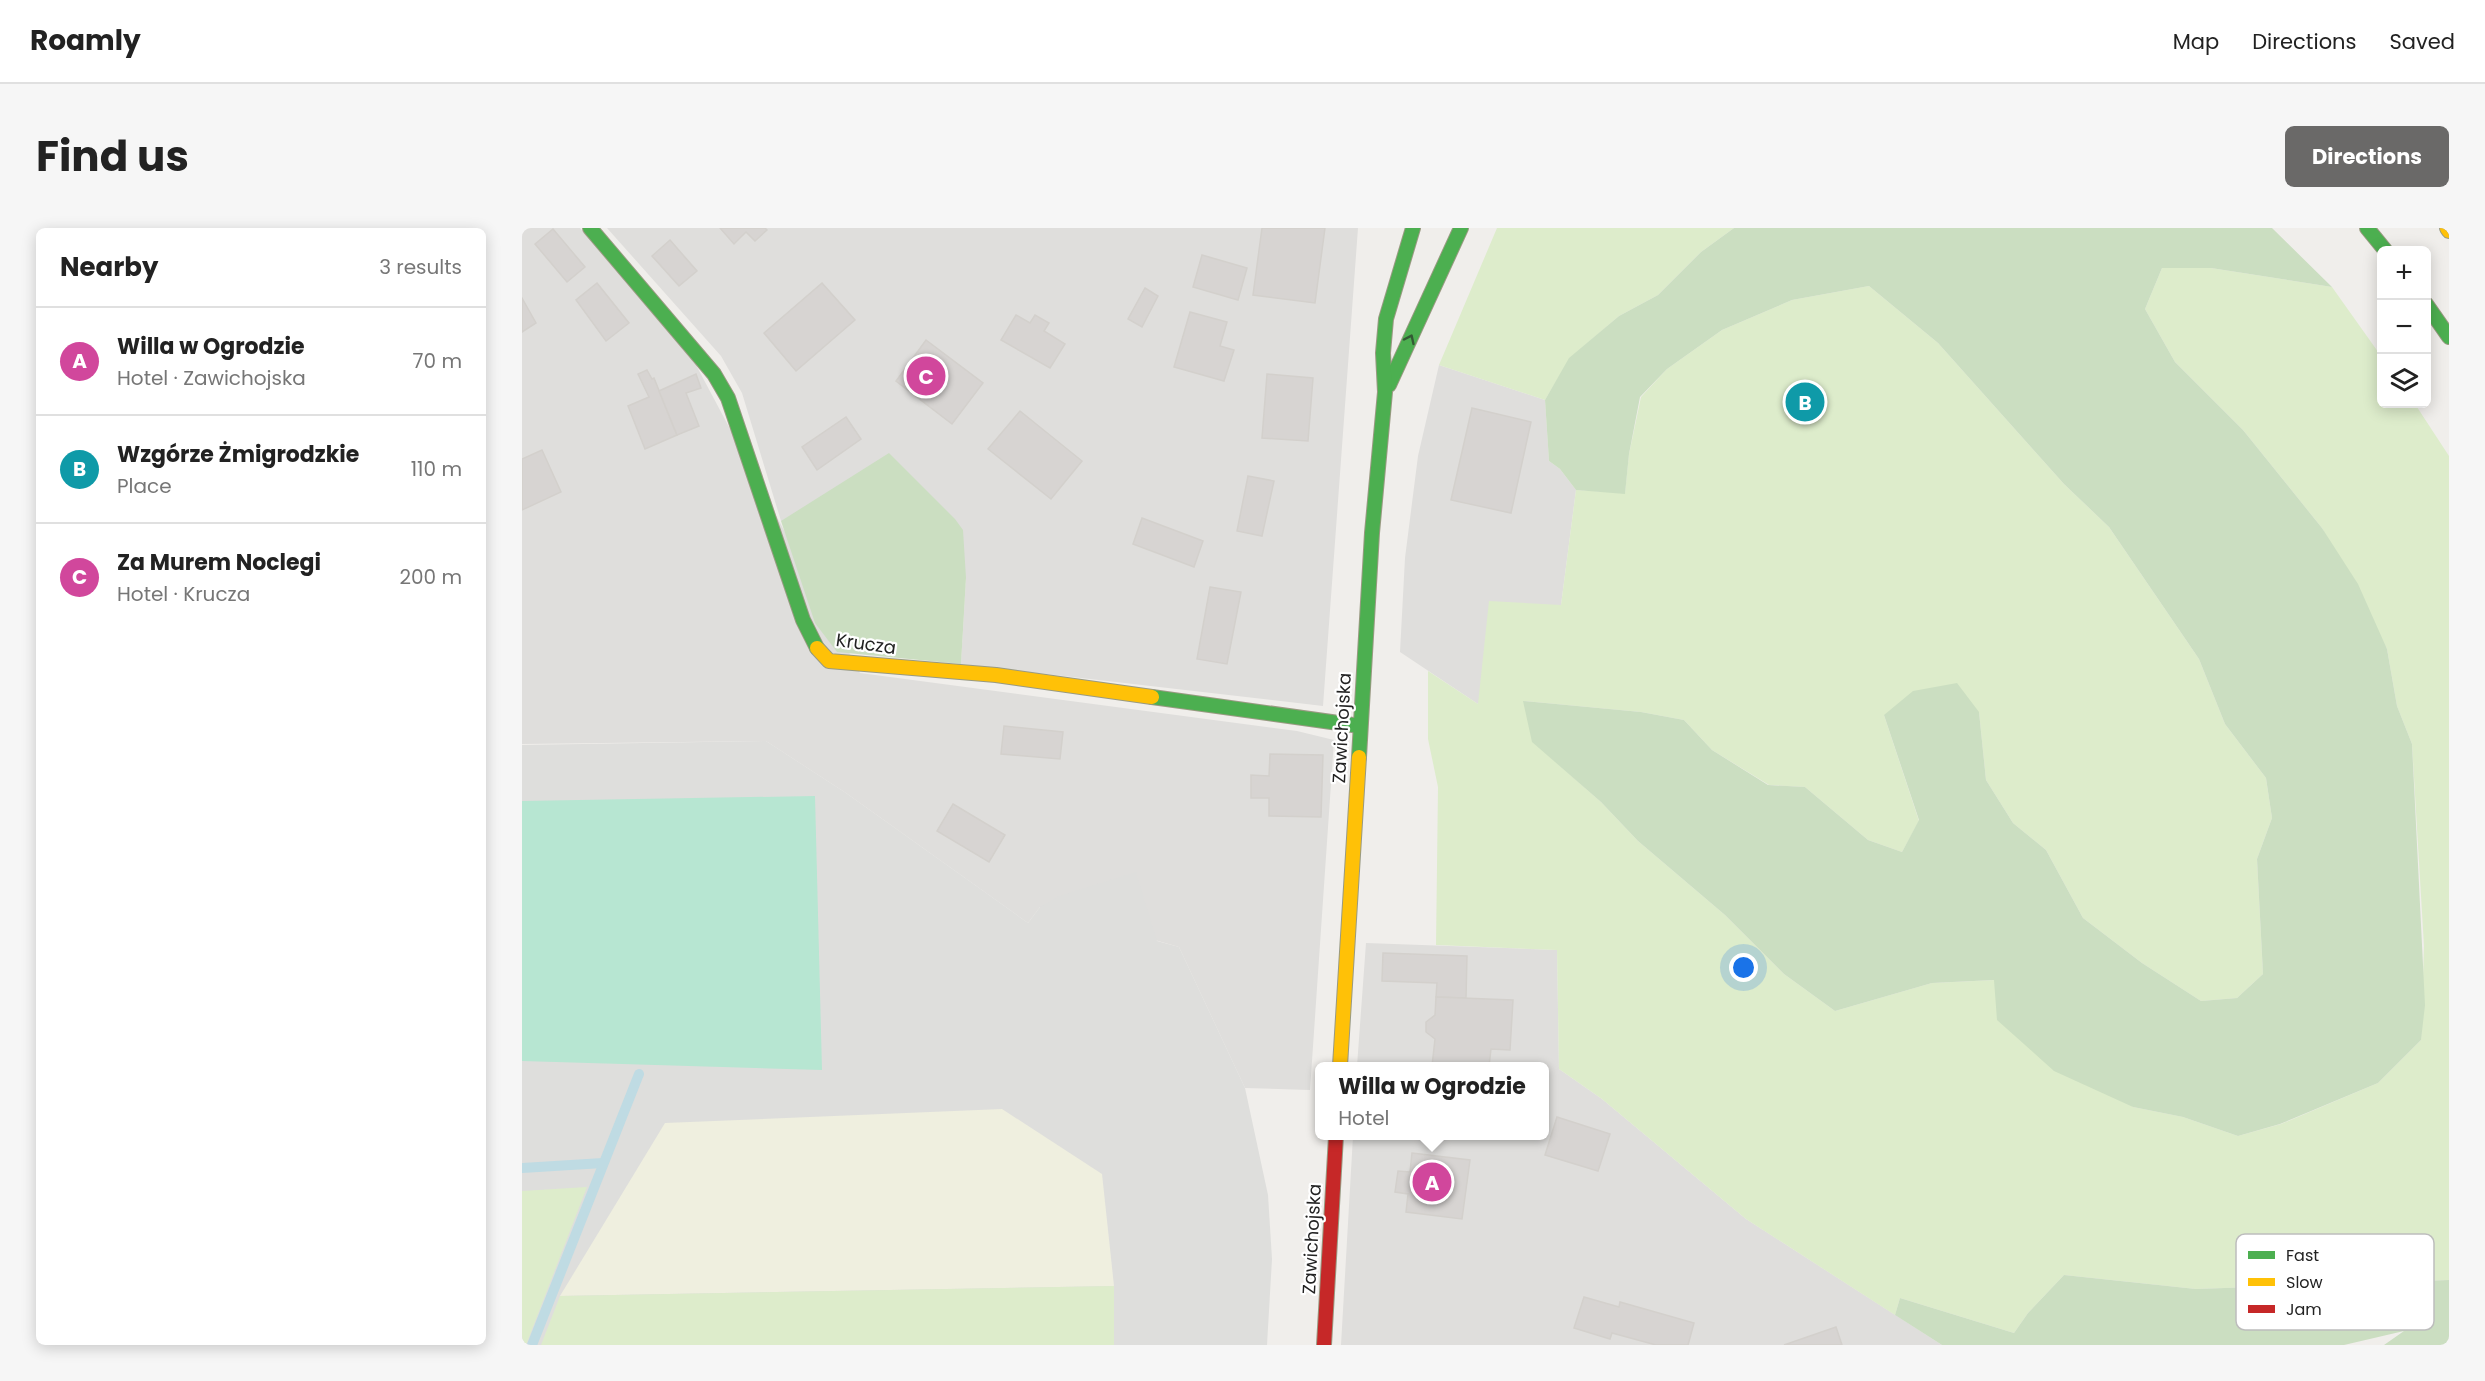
<!DOCTYPE html>
<html lang="en">
<head>
<meta charset="utf-8">
<style>
	:root { --surface:#fff; --page:#f6f6f6; --text:#222; --muted:#767676; --line:#e0e0e0; --accent:#6a6968 }
	body { margin:0; font-family:Poppins,sans-serif; background:var(--page); color:var(--text) }
	.controls { position:absolute; right:18px; top:18px; display:grid; overflow:hidden; border-radius:9px; box-shadow:0 3px 15px #0003 }
	.controls button { width:54px; height:54px; display:grid; place-items:center; padding:0; border:0; border-bottom:2px solid var(--line); background:var(--surface); color:var(--text); font:30px sans-serif }
	.you { position:absolute; left:1222px; top:740px; width:21px; height:21px; margin:-15px; border:4px solid #fff; border-radius:50%; background:#1a73e8; box-shadow:0 0 0 9px #1a73e833 }
	.badge { display:grid; place-items:center; width:39px; height:39px; border-radius:50%; background:var(--accent); color:#fff; font-size:20px; font-weight:700 }
	.pin { position:absolute; translate:-50% -50%; border:3px solid #fff; box-shadow:0 2px 6px #0006 }
	.popup { position:absolute; left:793px; top:834px; width:234px; height:78px; box-sizing:border-box; display:grid; place-content:center; border-radius:9px; background:var(--surface); filter:drop-shadow(0 2px 4px #0005); font-size:20px; white-space:nowrap; color:var(--muted) }
	.popup b { font-size:22px; color:var(--text) }
	.popup::after { content:''; position:absolute; left:50%; top:100%; margin-left:-12px; border:12px solid transparent; border-top-color:var(--surface) }
	.list { margin:0; padding:0; list-style:none }
	h2 { display:flex; justify-content:space-between; align-items:center; height:78px; margin:0; padding:0 24px; font-size:26px }
	h2 small { font-size:20px; font-weight:400; color:var(--muted) }
	.list li { display:grid; grid-template-columns:39px 1fr auto; gap:18px; align-items:center; box-sizing:border-box; height:108px; padding:0 24px; border-top:2px solid var(--line) }
	.list b { display:block; font-size:22px; white-space:nowrap }
	.list p { margin:0; font-size:20px; white-space:nowrap; color:var(--muted) }
	.list em { font-size:20px; font-style:normal; color:var(--muted) }
	.icon { flex:none; width:33px; height:33px; fill:none; stroke:currentColor; stroke-width:2; stroke-linecap:round; stroke-linejoin:round }
	.map { position:relative; flex:none; width:1927px; height:1117px; overflow:hidden; border-radius:9px }
	header { display:flex; align-items:center; gap:36px; box-sizing:border-box; height:84px; padding:0 30px; background:var(--surface); border-bottom:2px solid var(--line) }
	header strong { font-size:28px }
	nav { display:flex; gap:33px; margin-inline-start:auto; font-size:21px }
	.intro { display:flex; align-items:center; justify-content:space-between; box-sizing:border-box; height:144px; padding:0 36px }
	h1 { margin:0; font-size:42px }
	.button { padding:15px 27px; border-radius:9px; background:var(--accent); color:#fff; font-size:21px; font-weight:700 }
	main { display:flex; gap:36px; padding:0 36px }
	aside { flex:1; background:var(--surface); border-radius:9px; box-shadow:0 3px 15px #0003 }
	.map>svg:first-child { display:block }
</style>
</head>
<body>
<header>
<strong>Roamly</strong>
<nav><a>Map</a><a>Directions</a><a>Saved</a></nav>
</header>
<div class="intro"><h1>Find us</h1><a class="button">Directions</a></div>
<main>
<aside>
<h2>Nearby<small>3 results</small></h2>
<ul class="list">
<li><span class="badge" style="background:#d1479c">A</span><div><b>Willa w Ogrodzie</b><p>Hotel · Zawichojska</p></div><em>70 m</em></li>
<li><span class="badge" style="background:#0f9aa8">B</span><div><b>Wzgórze Żmigrodzkie</b><p>Place</p></div><em>110 m</em></li>
<li><span class="badge" style="background:#d1479c">C</span><div><b>Za Murem Noclegi</b><p>Hotel · Krucza</p></div><em>200 m</em></li>
</ul>
</aside>
<div class="map">
<svg width="1927" height="1117" viewBox="0 0 1927 1117">
	<rect width="100%" height="100%" fill="#f0eeeb"/>
	<!-- residential -->
	<g fill="#dfdedc">
		<polygon points="0,0 58,0 174,137 338,445 775,503 812,512 788,862 723,860 657,719 518,679 506,695 324,565 244,513 0,516"/>
		<polygon points="85,0 836,0 801,478 439,436 444,350 259,293 220,165 199,128"/>
		<polygon points="917,137 1023,172 1027,233 1038,241 1054,262 1039,377 956,476 878,424 883,330 896,228"/>
		<polygon points="844,715 1035,722 1037,841 1080,871 1224,991 1420,1117 819,1117 831,908 1022,908 1022,838 835,838"/>
	</g>
	<!-- religious -->
	<polygon fill="#dededc" points="244,513 324,565 506,695 518,679 537,668 614,644 635,713 657,719 723,860 746,967 750,1031 745,1117 0,1117 0,517"/>
	<!-- farmland -->
	<polygon fill="#efefdf" points="480,881 580,946 592,1058 38,1068 143,895"/>
	<!-- grass -->
	<g fill="#ddeccb">
		<polygon points="975,0 1212,0 1179,24 1136,67 1097,88 1048,130 1023,172 917,137"/>
		<polygon points="1640,40 1689,40 1810,59 1859,128 1860,176 1893,176 1927,228 1927,1052 1674,1061 1542,1047 1506,1085 1492,1105 1378,1070 1373,1087 1224,991 1080,871 1037,841 1035,722 914,717 916,559 906,511 906,443 956,476 967,373 1039,377 1054,262 1103,265 1107,226 1119,169 1145,141 1200,102 1270,72 1347,58 1416,115 1542,256 1587,299 1677,431 1703,496 1744,550 1750,590 1735,631 1741,746 1715,770 1679,773 1620,735 1561,690 1524,622 1491,595 1464,552 1457,484 1362,487 1397,593 1380,624 1346,612 1283,559 1247,557 1190,522 1162,492 1119,484 1002,473 1011,514 1079,574 1116,613 1203,687 1262,746 1313,783 1410,755 1473,752 1611,879 1661,889 1716,908 1759,896 1856,855 1899,812 1902,718 1890,516 1875,478 1865,421 1800,300 1721,202 1653,134 1623,81"/>
		<polygon points="65,959 4,1117 0,1117 0,963"/>
		<polygon points="592,1058 592,1117 19,1117 38,1068"/>
	</g>
	<!-- forest -->
	<g fill="#cbdec1">
		<polygon points="1212,0 1750,0 1810,59 1689,40 1640,40 1623,81 1653,134 1721,202 1800,300 1836,356 1865,421 1875,478 1890,516 1903,777 1899,812 1856,855 1758,896 1716,908 1661,889 1611,879 1532,843 1475,792 1472,752 1410,755 1313,783 1262,746 1203,687 1116,613 1079,574 1010,514 1001,473 1119,484 1162,492 1190,522 1246,557 1283,559 1346,612 1380,624 1397,592 1362,487 1391,463 1435,455 1457,484 1464,552 1491,595 1524,622 1561,690 1620,735 1679,773 1715,770 1741,746 1735,631 1750,590 1744,550 1703,496 1677,431 1587,299 1542,256 1416,115 1347,58 1270,72 1200,102 1145,141 1118,169 1107,226 1103,266 1054,262 1038,241 1027,233 1023,172 1047,130 1097,88 1136,67 1179,24"/>
		<polygon points="367,225 433,291 441,302 444,350 439,436 315,424 293,395 259,293"/>
		<polygon points="1542,1047 1674,1061 1927,1052 1927,1117 1862,1117 1882,1103 1822,1117 1420,1117 1373,1087 1378,1070 1492,1105 1506,1085"/>
	</g>
	<!-- pitch -->
	<polygon fill="#b7e6d2" points="293,568 300,842 0,833 0,573"/>
	<g fill="none" stroke-linecap="round" stroke-linejoin="round">
		<!-- stream -->
		<g stroke="#bfdbe3" stroke-width="10">
			<polyline points="0,940 81,935"/>
			<polyline points="10,1117 117,846"/>
		</g>
	</g>
	<!-- building -->
	<g fill="#d7d4d2" stroke="#d3d0cc" stroke-width="1.5">
		<polygon points="198,0 243,0 245,2 233,13 224,4 212,16"/>
		<polygon points="740,0 803,0 793,75 731,67"/>
		<polygon points="31,1 63,39 45,54 13,16"/>
		<polygon points="148,12 175,43 157,58 130,28"/>
		<polygon points="680,27 725,40 716,72 671,59"/>
		<polygon points="75,55 107,95 84,113 54,72"/>
		<polygon points="300,55 333,92 274,143 242,105"/>
		<polygon points="623,60 636,68 620,99 606,91"/>
		<polygon points="0,70 14,95 0,104"/>
		<polygon points="668,84 705,94 698,118 712,122 702,153 652,139"/>
		<polygon points="494,87 508,95 513,87 527,95 522,103 543,116 528,140 479,112"/>
		<polygon points="404,112 461,155 430,196 374,153"/>
		<polygon points="125,142 130,151 132,150 155,207 123,221 106,178 127,169 116,146"/>
		<polygon points="174,146 179,160 164,165 177,198 155,207 137,163"/>
		<polygon points="745,146 791,150 786,213 740,210"/>
		<polygon points="950,180 1009,194 989,285 929,272"/>
		<polygon points="498,183 560,233 529,271 466,221"/>
		<polygon points="324,189 339,211 295,242 280,219"/>
		<polygon points="20,222 39,264 0,282 0,231"/>
		<polygon points="726,248 752,253 740,308 715,303"/>
		<polygon points="620,290 681,313 672,339 611,316"/>
		<polygon points="688,359 719,364 705,436 675,431"/>
		<polygon points="482,498 541,504 538,531 479,526"/>
		<polygon points="748,526 801,527 799,589 747,588 747,570 729,570 729,547 747,548"/>
		<polygon points="431,576 483,607 467,634 415,603"/>
		<polygon points="861,725 945,728 944,770 914,769 915,755 860,753"/>
		<polygon points="914,769 991,772 988,822 969,821 967,838 910,838 913,811 904,804 904,794 913,787"/>
		<polygon points="1035,889 1088,906 1076,943 1023,927"/>
		<polygon points="890,925 948,932 940,991 884,984 886,966 873,964 876,943 888,944"/>
		<polygon points="1062,1069 1097,1079 1098,1074 1172,1095 1166,1117 1134,1117 1090,1105 1088,1111 1052,1100"/>
		<polygon points="1314,1099 1320,1117 1262,1117"/>
	</g>
	<g fill="none" stroke-linecap="round" stroke-linejoin="round">
		<defs>
			<g id="fast">
				<polyline points="68,0 192,146 206,170 281,392 295,420"/>
				<polyline points="1845,0 1863,22"/>
				<polyline points="1904,76 1927,109"/>
				<polyline points="867,157 939,0"/>
				<polyline points="630,469 838,498"/>
				<polyline points="837,529 850,305 863,164 861,125 864,91 891,0"/>
			</g>
			<g id="slow">
				<polyline points="1925,0 1927,3"/>
				<polyline points="295,420 307,433 474,447 630,469"/>
				<polyline points="818,838 837,529"/>
			</g>
			<polyline id="jam" points="802,1117 814,908"/>
		</defs>
		<!-- fast casing -->
		<use href="#fast" stroke="#999a82" stroke-width="16"/>
		<!-- slow casing -->
		<use href="#slow" stroke="#999a82" stroke-width="16"/>
		<!-- jam casing -->
		<use href="#jam" stroke="#999a82" stroke-width="16"/>
		<!-- fast -->
		<use href="#fast" stroke="#4caf50" stroke-width="14"/>
		<!-- slow -->
		<use href="#slow" stroke="#ffc107" stroke-width="14"/>
		<!-- jam -->
		<use href="#jam" stroke="#c62828" stroke-width="14"/>
	</g>
	<!-- one-way arrows -->
	<defs><path id="oneway-chevron" d="M-2-3.5L2.5 0L-2 3.5" fill="none" stroke-width="1.6" stroke-linecap="round" stroke-linejoin="round" transform="scale(1.5)"/></defs>
	<use stroke="#335a34" href="#oneway-chevron" transform="translate(888 111) rotate(-65)"/>
	<g text-anchor="middle" stroke-width="4.5" stroke-linejoin="round" paint-order="stroke">
		<!-- street labels -->
		<g font-size="18" fill="#222" stroke="#fff">
			<text transform="translate(344 416) rotate(8)" y="6">Krucza</text>
			<text transform="translate(820 500) rotate(-87)" y="6">Zawichojska</text>
			<text transform="translate(790 1011) rotate(-87)" y="6">Zawichojska</text>
		</g>
	</g>
	<!-- legend -->
	<rect x="1714" y="1006" width="198" height="96" rx="9" fill="#fff" stroke="#bdbdbd" stroke-width="1.5"/>
	<rect x="1726" y="1023" width="27" height="8" fill="#4caf50"/>
	<rect x="1726" y="1050" width="27" height="8" fill="#ffc107"/>
	<rect x="1726" y="1077" width="27" height="8" fill="#c62828"/>
	<g font-size="16" fill="#222">
		<text x="1764" y="1033">Fast</text>
		<text x="1764" y="1060">Slow</text>
		<text x="1764" y="1087">Jam</text>
	</g>
</svg>
<div class="controls">
<button>+</button>
<button>−</button>
<button><svg class="icon" aria-label="layers" viewBox="0 0 24 24"><path d="M12 4l9 5-9 5-9-5zM3 14l9 5 9-5"/></svg></button>
</div>
<div class="you"></div>
<div class="pin badge" style="left:910px;top:954px;background:#d1479c">A</div>
<div class="popup"><b>Willa w Ogrodzie</b>Hotel</div>
<div class="pin badge" style="left:1283px;top:174px;background:#0f9aa8">B</div>
<div class="pin badge" style="left:404px;top:148px;background:#d1479c">C</div>
</div>
</main>
</body>
</html>
